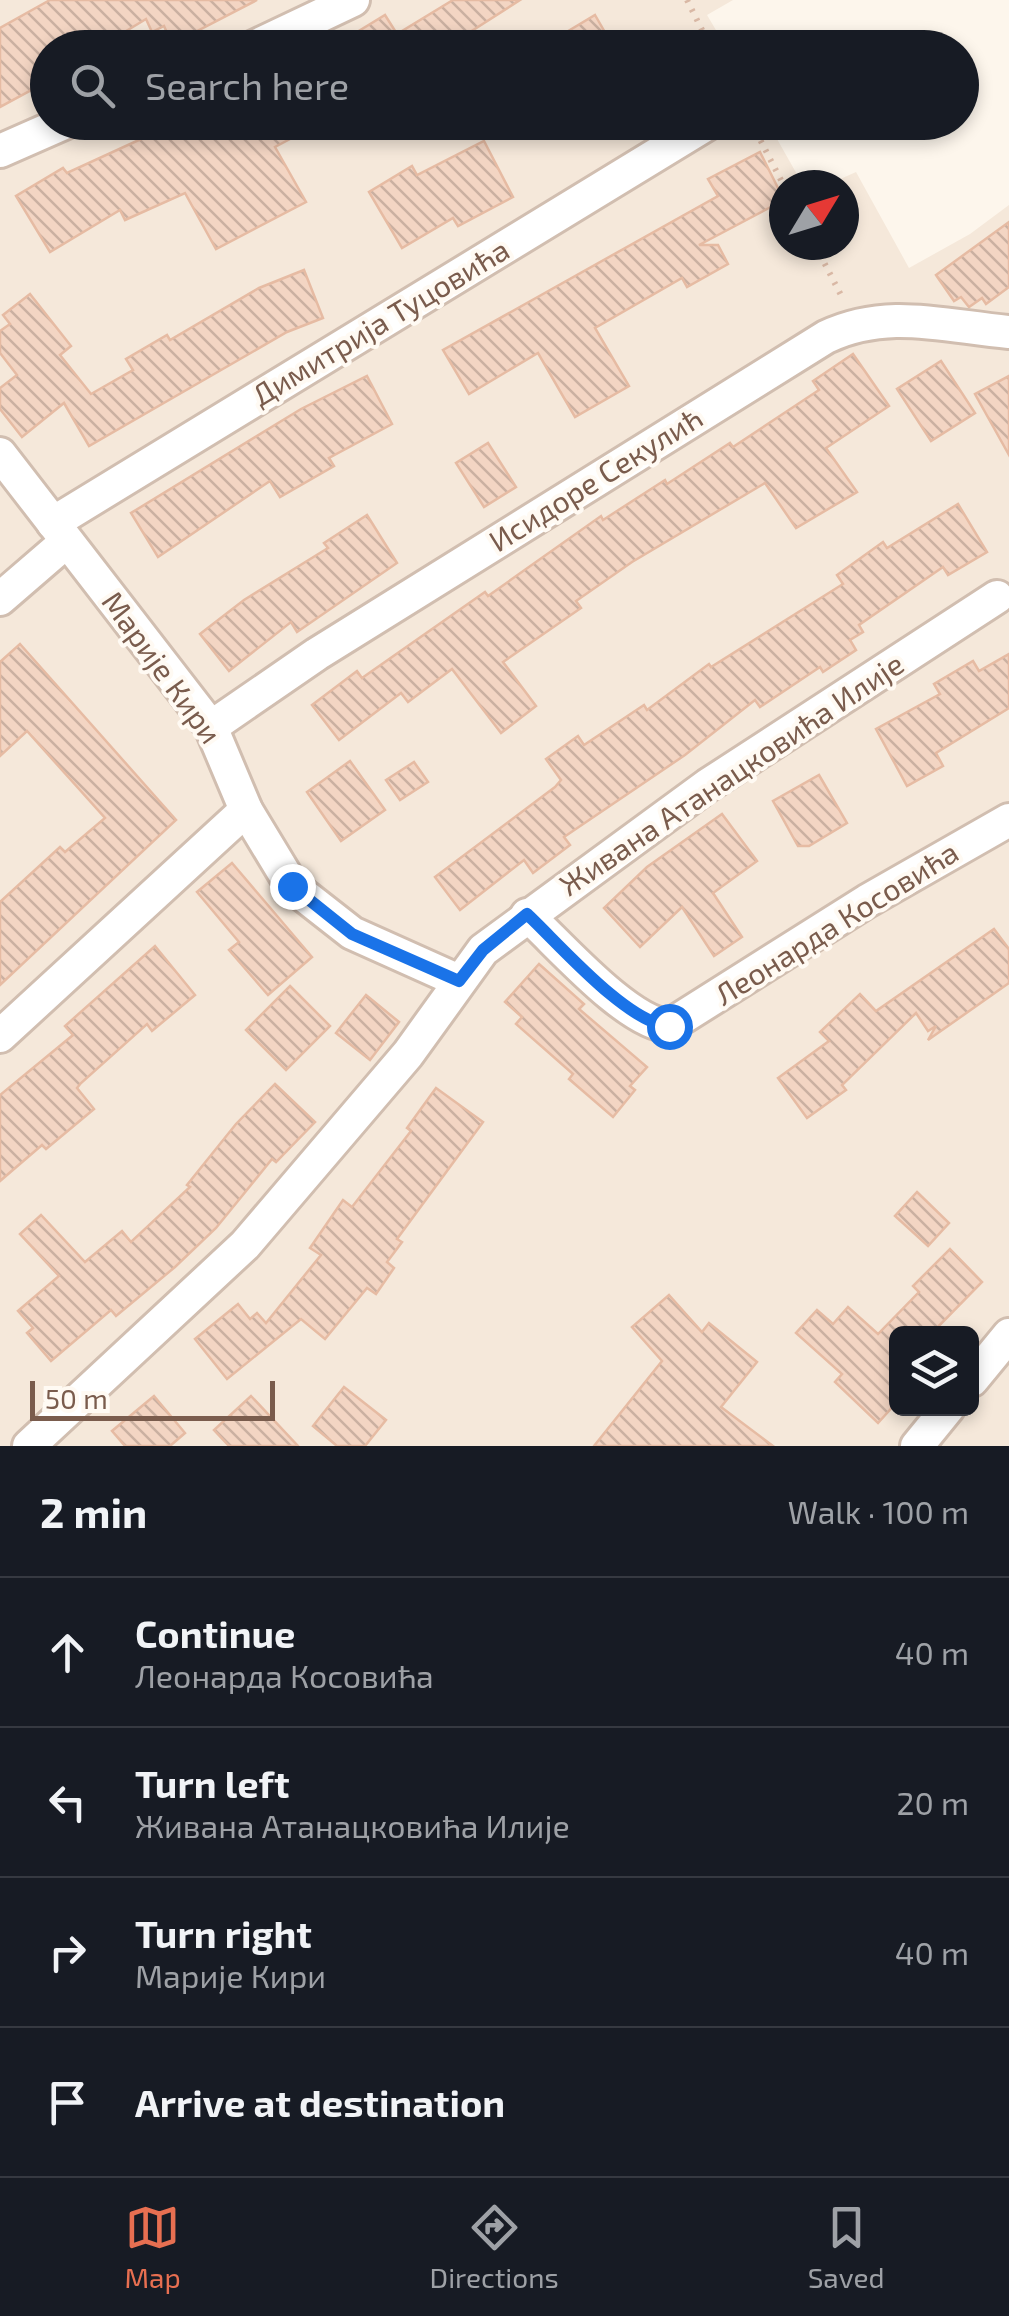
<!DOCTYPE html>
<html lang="en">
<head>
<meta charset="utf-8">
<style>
	:root { --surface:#171b24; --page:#242831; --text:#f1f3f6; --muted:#9ea1a6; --line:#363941; --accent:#e76f51 }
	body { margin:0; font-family:"Exo 2",sans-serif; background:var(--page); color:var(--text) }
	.controls { position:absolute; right:30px; bottom:30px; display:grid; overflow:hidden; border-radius:15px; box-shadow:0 5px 15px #0003 }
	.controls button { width:90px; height:90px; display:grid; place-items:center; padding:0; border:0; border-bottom:2px solid var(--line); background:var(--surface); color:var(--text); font:50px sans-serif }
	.compass { position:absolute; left:769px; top:170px; width:90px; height:90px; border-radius:50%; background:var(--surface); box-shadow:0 5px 15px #0003; rotate:52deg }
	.scale { position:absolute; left:30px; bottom:25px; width:245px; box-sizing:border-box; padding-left:10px; border:5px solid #7a5c4d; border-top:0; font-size:28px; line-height:35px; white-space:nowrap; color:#7a5c4d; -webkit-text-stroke:8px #fffaf3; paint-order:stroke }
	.stop { position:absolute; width:30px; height:30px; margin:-22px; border:8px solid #1a73e8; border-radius:50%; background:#fff }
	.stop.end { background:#1a73e8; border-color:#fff; box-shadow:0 2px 10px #0008 }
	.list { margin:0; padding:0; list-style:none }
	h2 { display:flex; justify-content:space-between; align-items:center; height:130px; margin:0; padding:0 40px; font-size:42px }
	h2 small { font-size:32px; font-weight:400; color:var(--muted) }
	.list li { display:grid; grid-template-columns:65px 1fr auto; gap:30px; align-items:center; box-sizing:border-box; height:150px; padding:0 40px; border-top:2px solid var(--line) }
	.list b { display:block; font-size:38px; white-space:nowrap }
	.list p { margin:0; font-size:32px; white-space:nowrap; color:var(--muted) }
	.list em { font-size:32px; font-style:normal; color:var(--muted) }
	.icon { flex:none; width:55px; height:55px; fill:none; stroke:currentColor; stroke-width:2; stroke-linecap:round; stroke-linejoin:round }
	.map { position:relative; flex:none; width:1009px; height:1446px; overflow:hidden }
	.search { position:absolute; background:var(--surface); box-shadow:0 5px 15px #0003; left:30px; right:30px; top:30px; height:110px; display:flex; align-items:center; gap:25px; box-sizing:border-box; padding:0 35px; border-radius:55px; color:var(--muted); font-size:38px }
	.sheet { height:730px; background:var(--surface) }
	nav { display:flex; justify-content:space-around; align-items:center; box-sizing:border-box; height:140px; border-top:2px solid var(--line); background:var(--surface); font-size:28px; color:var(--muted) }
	nav a { display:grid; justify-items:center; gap:5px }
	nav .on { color:var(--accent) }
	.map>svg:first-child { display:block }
</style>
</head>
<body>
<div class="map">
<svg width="1009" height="1446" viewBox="0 0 1009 1446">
	<defs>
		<pattern id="building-back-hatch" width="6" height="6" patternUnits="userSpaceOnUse" patternTransform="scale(2.5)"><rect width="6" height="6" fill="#f3d5c3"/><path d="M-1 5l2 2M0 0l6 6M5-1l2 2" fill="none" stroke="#cab0a1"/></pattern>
	</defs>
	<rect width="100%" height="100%" fill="#fdf6ec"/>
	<!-- residential -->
	<path fill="#f5e8da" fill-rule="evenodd" d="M0 0H733L707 15 726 47 48 48V122L768 123 803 185H784V245H844V185H827L856 172 909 268 970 234 1009 205V1446H0ZM896 1334H972V1408H896Z"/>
	<!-- building -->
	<g fill="url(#building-back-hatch)" stroke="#e6bba3" stroke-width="2.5">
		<polygon points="50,0 257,0 172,44 164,26 152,32 146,19 98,48 48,48 48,81 0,107 0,28"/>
		<polygon points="453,0 520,0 445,48 331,48 385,15 397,34"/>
		<polygon points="595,15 614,48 540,48"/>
		<polygon points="147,122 322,122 275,147 306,202 216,249 185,193 125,220 120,210 50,252 16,196 63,168 67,173 152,134"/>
		<polygon points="484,141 513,197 458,226 453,218 402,248 369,192 412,166 417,175"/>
		<polygon points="760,152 784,200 699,245 718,245 728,264 687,287 682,278 595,328 629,386 575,417 538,353 469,394 443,350 718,196 708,179"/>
		<polygon points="1009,222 1009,287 986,304 982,298 969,307 961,297 954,301 936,275"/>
		<polygon points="304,270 323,318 287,332 89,446 64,403 22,437 0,409 0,388 17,375 0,353 0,331 10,324 3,315 30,294 71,346 60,355 91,394 133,370 126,359 167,335 170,340 259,288"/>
		<polygon points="853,354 889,406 826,448 857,492 796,528 765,483 632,562 576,601 581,608 503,662 536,706 501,733 452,669 408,702 401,693 339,740 312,705 357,671 362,678 485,592 488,596 601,516 603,520 665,480 667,484 730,443 733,447 819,390 813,381"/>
		<polygon points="941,361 975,413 931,441 897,389"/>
		<polygon points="367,376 392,424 329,458 334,466 280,497 270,481 158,557 131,513 301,409"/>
		<polygon points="1009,376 1009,455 975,394"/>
		<polygon points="488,443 516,487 484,507 456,463"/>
		<polygon points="958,504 987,552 948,575 943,567 859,625 863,632 850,640 856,650 823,672 820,667 760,707 755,700 685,755 564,837 570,845 533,873 524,860 460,910 435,877 555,787 561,780 546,759 578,736 584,745 644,705 647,710 709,664 711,667 843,584 837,575 883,542 887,548"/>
		<polygon points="367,515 397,563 297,632 291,622 229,671 200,634 244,600 328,548 324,543"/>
		<polygon points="20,644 176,820 0,985 0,902 60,847 65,852 105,818 27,731 0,756 0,662"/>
		<polygon points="1009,654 1009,708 936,753 943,766 907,786 876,729 940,694 934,684 973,661 979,671"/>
		<polygon points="350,761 385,810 341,841 307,792"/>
		<polygon points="414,762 428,782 400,800 386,780"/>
		<polygon points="819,775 847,823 809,846 798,846 773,801"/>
		<polygon points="722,814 757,861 713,893 742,937 714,956 682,907 640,947 604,908 647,867"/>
		<polygon points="232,863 312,957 268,995 229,950 239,942 197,892"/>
		<polygon points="994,929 1009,949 1009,983 928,1040 936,1026 928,1031 916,1013 842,1085 846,1090 807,1118 778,1078 829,1041 820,1032 860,994 876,1011"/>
		<polygon points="155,946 195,995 152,1031 147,1024 81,1083 77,1088 94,1109 46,1149 42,1145 0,1181 0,1095 73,1035 65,1026"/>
		<polygon points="539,964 584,1004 579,1009 647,1067 630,1086 635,1090 613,1117 569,1079 573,1074 516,1024 522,1017 505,1002"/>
		<polygon points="290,986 330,1026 286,1070 246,1030"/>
		<polygon points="366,995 399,1022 370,1060 336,1033"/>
		<polygon points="275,1084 315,1122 276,1162 272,1159 216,1228 175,1267 116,1316 111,1310 51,1361 27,1333 33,1328 18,1311 59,1276 20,1234 41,1215 85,1262 122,1231 131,1242 190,1187 187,1185 236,1124"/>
		<polygon points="436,1088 483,1122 397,1239 402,1242 387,1262 394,1268 376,1294 367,1288 325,1339 301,1319 227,1379 195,1339 238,1304 250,1319 257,1313 266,1323 321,1255 310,1248 343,1200 352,1207 411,1131 407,1128"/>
		<polygon points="917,1192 949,1223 928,1246 895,1216"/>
		<polygon points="950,1249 982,1282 931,1334 896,1334 896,1403 878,1423 835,1382 842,1374 796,1333 817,1310 833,1324 848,1307 878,1334 919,1292 913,1286"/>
		<polygon points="669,1295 702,1332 709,1323 757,1362 721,1407 773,1446 594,1446 662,1361 632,1327"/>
		<polygon points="344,1387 386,1420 365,1446 337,1446 313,1426"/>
		<polygon points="154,1396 185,1433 170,1446 125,1446 112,1431"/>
		<polygon points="251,1396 298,1446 229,1446 214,1430"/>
	</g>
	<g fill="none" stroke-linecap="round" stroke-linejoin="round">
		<defs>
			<g id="minor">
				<polyline points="252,48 353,0"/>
				<polyline points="0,151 66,122"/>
				<polyline points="0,454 211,727 246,810 292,886 352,933 459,981"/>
				<polyline points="53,523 710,122"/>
				<polyline points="0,599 66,542"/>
				<path d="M211 727 317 654 826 337C887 308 943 326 1009 332"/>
				<path d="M527 915C559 944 627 1023 669 1026L867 901 1009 820"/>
				<polyline points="0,1036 246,810"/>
				<polyline points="972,1380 1009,1335"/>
				<polyline points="29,1446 245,1245 408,1054 483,950 708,785 997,597"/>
				<polyline points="917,1446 948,1408"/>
			</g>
		</defs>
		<!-- minor casing -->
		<use href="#minor" stroke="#d1beb0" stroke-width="38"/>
		<!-- path -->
		<g stroke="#d9b8a5" stroke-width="6" stroke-dasharray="2.5 8" stroke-linecap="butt">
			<polyline points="687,0 711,48"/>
			<polyline points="751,122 784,186"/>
			<polyline points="815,245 842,297"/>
		</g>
		<!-- minor -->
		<use href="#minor" stroke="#fff" stroke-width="32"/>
	</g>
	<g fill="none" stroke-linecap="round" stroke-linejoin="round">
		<!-- route -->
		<path stroke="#1a73e8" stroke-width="12" d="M292 886 352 934 459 981 483 950 527 914C559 944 627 1023 669 1026"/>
	</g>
	<g text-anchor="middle" stroke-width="8" stroke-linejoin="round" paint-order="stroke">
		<!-- street labels -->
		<g font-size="30" fill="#7a5c4d" stroke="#fffaf3">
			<text transform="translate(381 323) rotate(-31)" y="10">Димитрија Туцовића</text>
			<text transform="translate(596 480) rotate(-32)" y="10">Исидоре Секулић</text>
			<text transform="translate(161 668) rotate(54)" y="10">Марије Кири</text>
			<text transform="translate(732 775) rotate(-34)" y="10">Живана Атанацковића Илије</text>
			<text transform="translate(837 924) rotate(-32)" y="10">Леонарда Косовића</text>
		</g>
	</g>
</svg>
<div class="controls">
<button><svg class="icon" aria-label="layers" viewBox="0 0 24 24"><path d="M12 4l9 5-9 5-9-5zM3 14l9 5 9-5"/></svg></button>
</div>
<svg class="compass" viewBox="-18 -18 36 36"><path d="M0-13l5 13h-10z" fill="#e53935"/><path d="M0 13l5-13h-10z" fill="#9ea1a6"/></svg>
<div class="scale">50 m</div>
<div class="stop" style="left:669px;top:1026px"></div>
<div class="stop end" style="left:292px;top:886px"></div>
<div class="search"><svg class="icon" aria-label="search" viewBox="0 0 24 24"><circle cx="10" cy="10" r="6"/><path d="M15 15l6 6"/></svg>Search here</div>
</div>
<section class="sheet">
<h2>2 min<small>Walk · 100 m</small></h2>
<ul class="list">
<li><svg class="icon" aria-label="ahead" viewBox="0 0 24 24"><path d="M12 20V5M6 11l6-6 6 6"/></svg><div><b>Continue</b><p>Леонарда Косовића</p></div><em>40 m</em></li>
<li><svg class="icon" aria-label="left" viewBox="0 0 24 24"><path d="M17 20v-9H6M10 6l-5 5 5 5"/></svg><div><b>Turn left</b><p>Живана Атанацковића Илије</p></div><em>20 m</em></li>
<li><svg class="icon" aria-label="right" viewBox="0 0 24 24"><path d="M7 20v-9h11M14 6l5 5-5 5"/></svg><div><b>Turn right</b><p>Марије Кири</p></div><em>40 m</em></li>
<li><svg class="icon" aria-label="arrive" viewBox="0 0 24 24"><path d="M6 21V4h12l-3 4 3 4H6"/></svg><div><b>Arrive at destination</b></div></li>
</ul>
</section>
<nav>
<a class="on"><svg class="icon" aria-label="map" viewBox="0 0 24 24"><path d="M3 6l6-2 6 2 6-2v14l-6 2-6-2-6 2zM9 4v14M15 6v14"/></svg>Map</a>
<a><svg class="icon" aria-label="directions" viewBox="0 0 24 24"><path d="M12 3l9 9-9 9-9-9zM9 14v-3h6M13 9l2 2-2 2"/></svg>Directions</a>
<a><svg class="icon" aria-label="saved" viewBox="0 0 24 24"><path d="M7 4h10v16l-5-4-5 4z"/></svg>Saved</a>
</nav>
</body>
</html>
